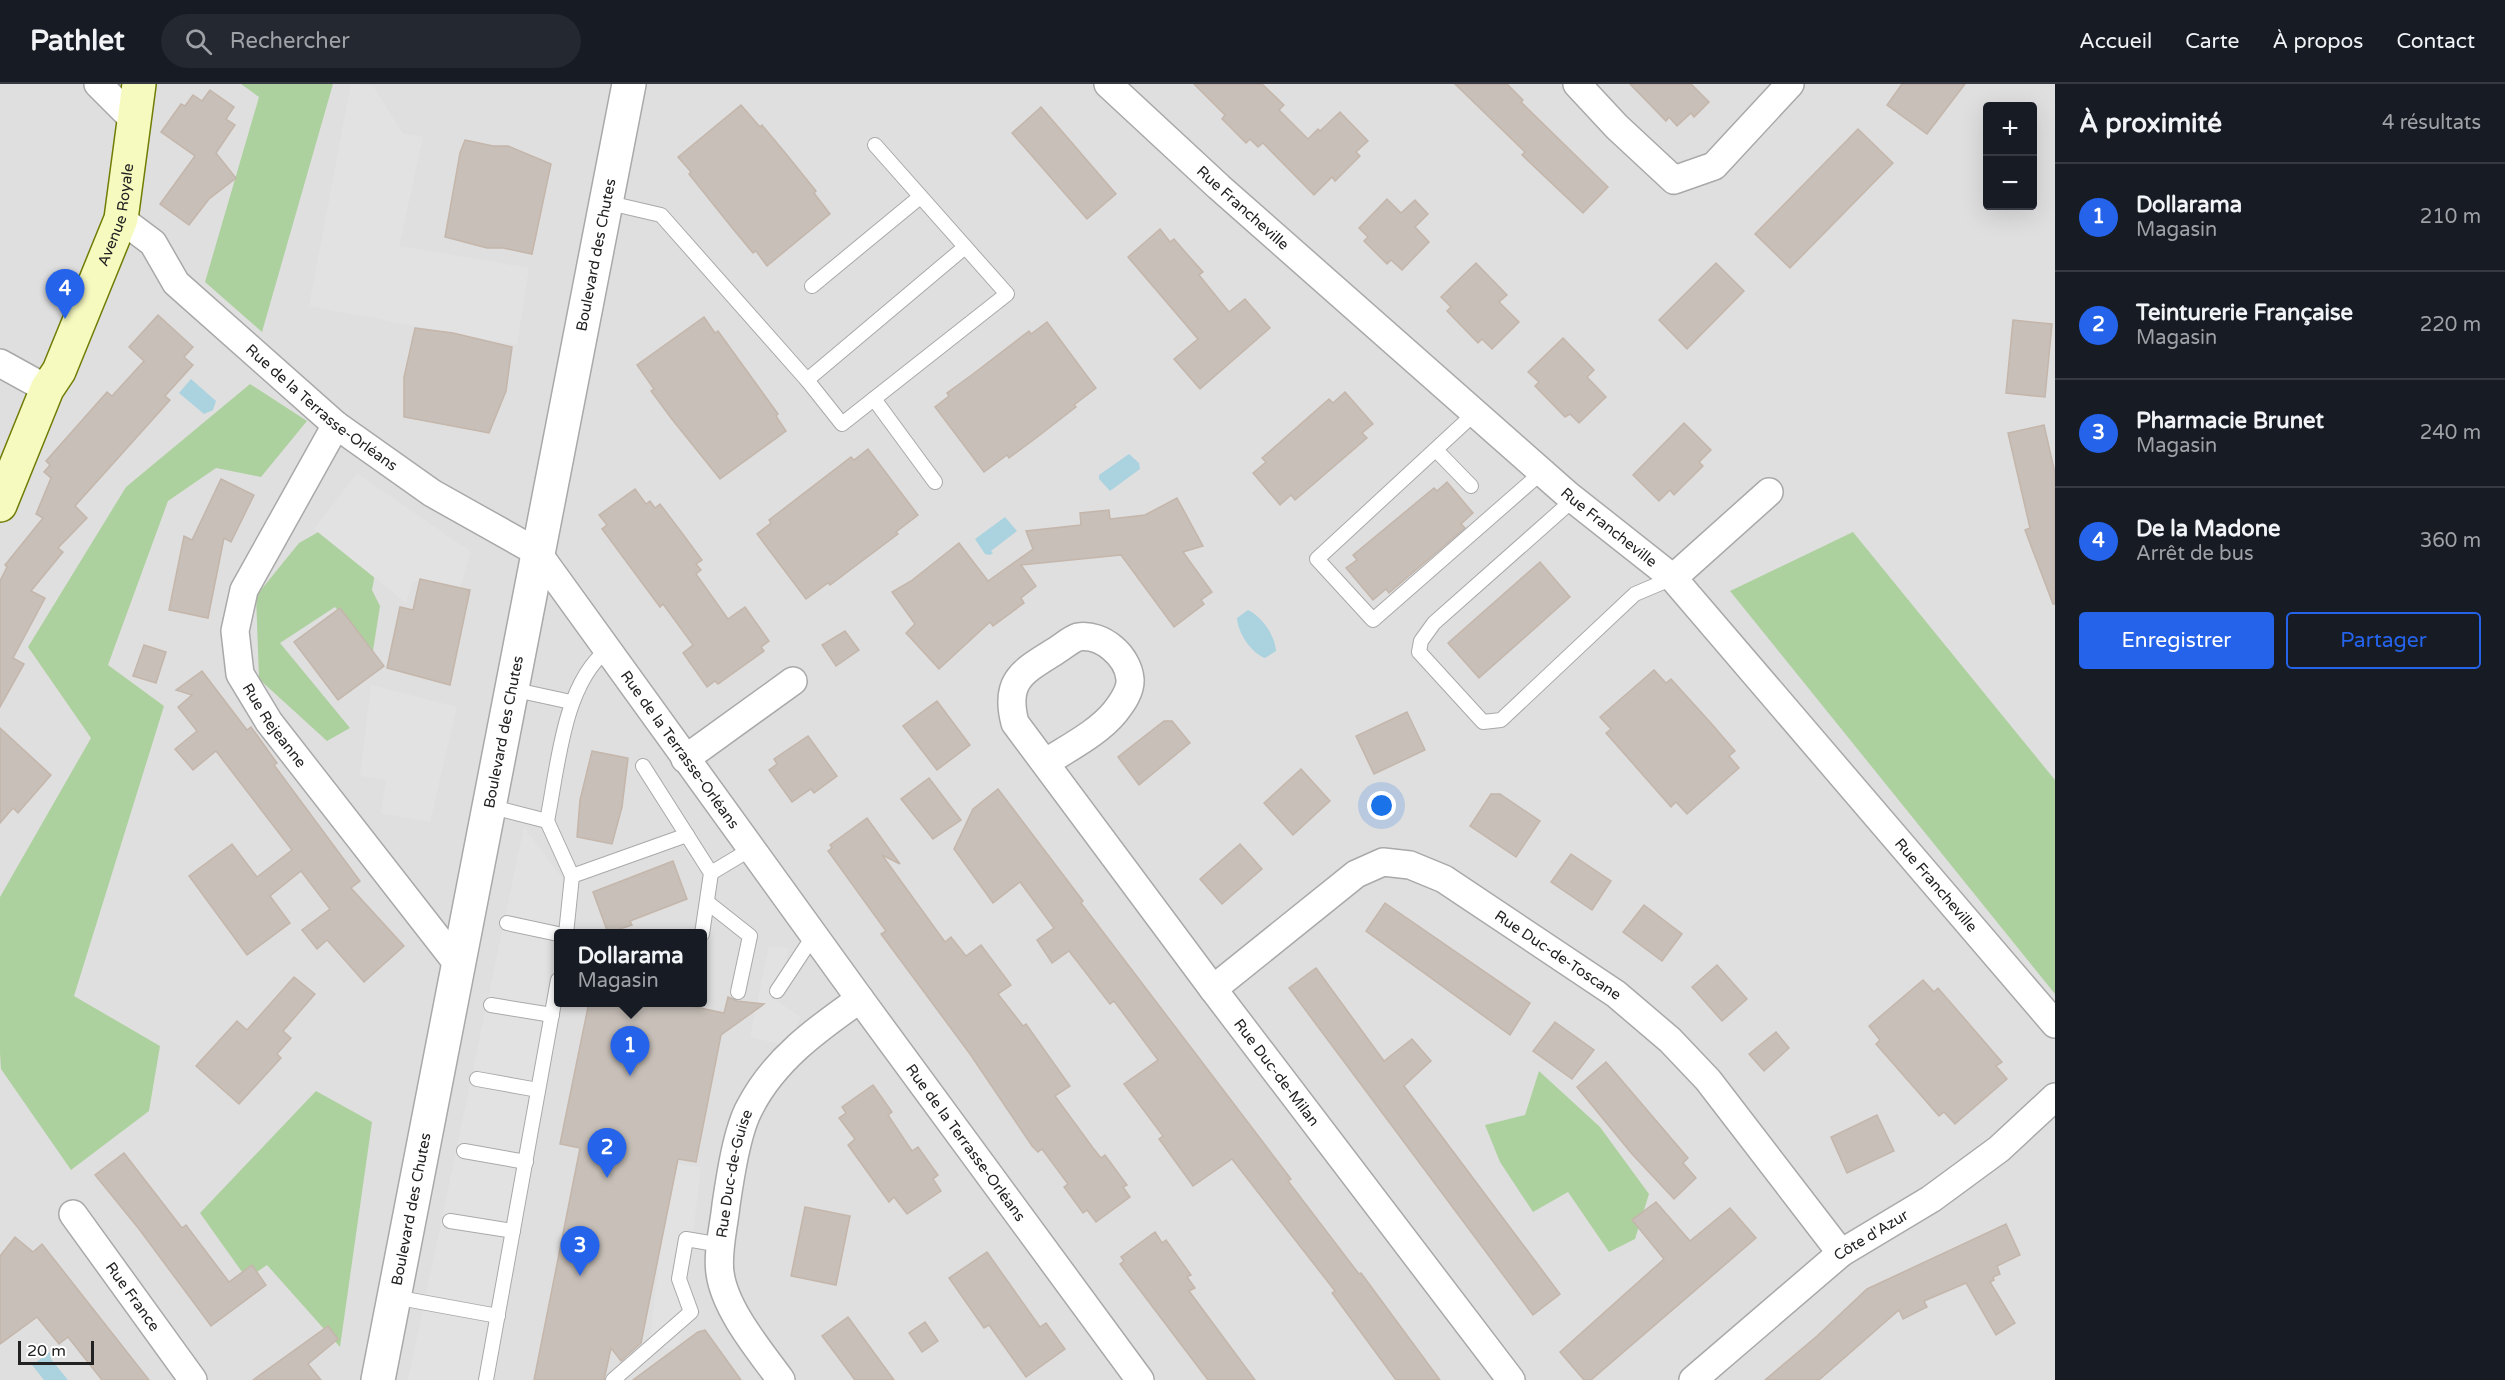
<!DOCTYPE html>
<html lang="fr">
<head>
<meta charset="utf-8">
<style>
	:root { --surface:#171b24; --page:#242831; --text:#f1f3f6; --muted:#9ea1a6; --line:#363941; --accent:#2563eb }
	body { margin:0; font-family:"Varela Round",sans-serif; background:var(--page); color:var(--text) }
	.controls { position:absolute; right:18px; top:18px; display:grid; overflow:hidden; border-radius:6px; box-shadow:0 6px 24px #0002 }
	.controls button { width:54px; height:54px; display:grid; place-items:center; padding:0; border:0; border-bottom:2px solid var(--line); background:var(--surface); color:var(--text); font:30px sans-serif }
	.scale { position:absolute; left:18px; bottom:15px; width:76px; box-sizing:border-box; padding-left:6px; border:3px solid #222; border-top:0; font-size:16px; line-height:21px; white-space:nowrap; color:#222; -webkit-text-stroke:4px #fff; paint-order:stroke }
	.you { position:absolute; left:1382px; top:722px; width:21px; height:21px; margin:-15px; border:4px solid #fff; border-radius:50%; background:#1a73e8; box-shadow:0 0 0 9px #1a73e833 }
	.badge { display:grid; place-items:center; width:39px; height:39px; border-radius:50%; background:var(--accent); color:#fff; font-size:20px; font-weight:700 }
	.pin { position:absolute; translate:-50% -50px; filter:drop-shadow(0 2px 3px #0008) }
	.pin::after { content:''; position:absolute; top:32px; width:21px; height:18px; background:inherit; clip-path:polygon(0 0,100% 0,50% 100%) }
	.popup { position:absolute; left:554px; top:845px; width:153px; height:78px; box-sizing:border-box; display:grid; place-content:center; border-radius:6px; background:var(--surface); filter:drop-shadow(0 2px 4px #0005); font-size:20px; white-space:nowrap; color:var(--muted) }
	.popup b { font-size:22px; color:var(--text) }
	.popup::after { content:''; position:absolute; left:50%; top:100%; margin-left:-12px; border:12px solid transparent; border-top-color:var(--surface) }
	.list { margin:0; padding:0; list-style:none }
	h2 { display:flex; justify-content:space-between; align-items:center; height:78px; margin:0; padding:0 24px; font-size:26px }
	h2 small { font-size:20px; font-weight:400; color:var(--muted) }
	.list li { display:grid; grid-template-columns:39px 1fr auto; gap:18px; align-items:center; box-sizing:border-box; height:108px; padding:0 24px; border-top:2px solid var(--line) }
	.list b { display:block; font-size:22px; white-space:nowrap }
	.list p { margin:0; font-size:20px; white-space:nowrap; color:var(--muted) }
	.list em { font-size:20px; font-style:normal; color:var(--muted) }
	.actions { display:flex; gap:12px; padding:18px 24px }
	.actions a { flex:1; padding:14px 0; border:2px solid var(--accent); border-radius:6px; text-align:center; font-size:21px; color:var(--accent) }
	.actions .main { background:var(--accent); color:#fff }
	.icon { flex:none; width:33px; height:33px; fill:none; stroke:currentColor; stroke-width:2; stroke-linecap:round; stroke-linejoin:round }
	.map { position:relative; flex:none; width:2055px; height:1296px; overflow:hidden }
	header { display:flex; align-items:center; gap:36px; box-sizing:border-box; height:84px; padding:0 30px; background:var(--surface); border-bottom:2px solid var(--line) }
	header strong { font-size:28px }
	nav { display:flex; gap:33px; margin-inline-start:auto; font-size:21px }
	.search { width:420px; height:54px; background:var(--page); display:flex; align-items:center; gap:15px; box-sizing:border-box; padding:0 21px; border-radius:33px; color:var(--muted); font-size:22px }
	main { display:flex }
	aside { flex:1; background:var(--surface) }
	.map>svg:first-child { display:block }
</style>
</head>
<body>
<header>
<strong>Pathlet</strong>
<div class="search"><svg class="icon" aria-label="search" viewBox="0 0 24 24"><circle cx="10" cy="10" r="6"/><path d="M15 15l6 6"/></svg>Rechercher</div>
<nav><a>Accueil</a><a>Carte</a><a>À propos</a><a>Contact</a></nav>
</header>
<main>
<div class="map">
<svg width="2055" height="1296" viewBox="0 0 2055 1296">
	<rect width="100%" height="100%" fill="#f2efe9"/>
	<!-- residential -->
	<path fill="#e0dfdf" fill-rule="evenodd" d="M0 0H2055V1296H0ZM1988 22H2032V122H1988ZM558 850H702V918H558Z"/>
	<!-- forest -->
	<g fill="#add19e">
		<polygon points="241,0 333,0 262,248 205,198 259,13"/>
		<polygon points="250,300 307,337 261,393 216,384 168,417 108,581 164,622 74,912 160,962 149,1027 71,1086 1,985 0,969 0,813 91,654 28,563 126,403"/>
		<polygon points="343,434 380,462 372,506 380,522 373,567 335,523 280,559 350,644 327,657 259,595 256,512 299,459"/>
		<polygon points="1853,448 2055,696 2055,910 1730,507"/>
		<polygon points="1539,987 1600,1043 1649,1110 1635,1155 1609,1168 1568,1108 1533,1128 1500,1078 1485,1041 1525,1031"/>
		<polygon points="316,1007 372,1038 340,1263 267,1181 247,1195 200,1129"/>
	</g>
	<!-- parking -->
	<g fill="#e2e2e2">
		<polygon points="351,0 373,2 403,50 423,53 399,162 529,184 517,261 309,222"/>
		<polygon points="357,389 471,468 460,504 413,497 406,519 314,445"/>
		<polygon points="371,601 457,623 430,738 381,729 386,696 360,692"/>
		<polygon points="524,743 577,814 571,849 558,850 559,919 495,1296 408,1296"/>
		<polygon points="769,862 789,864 777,917 801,933 787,962 750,953"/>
		<polygon points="671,1079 701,1083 679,1266 649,1262"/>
	</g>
	<!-- water -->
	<g fill="#aad3df">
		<polygon points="191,295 216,317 213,326 204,330 179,309"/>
		<polygon points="1129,370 1139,379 1140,385 1110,407 1099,395 1099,391"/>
		<polygon points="1005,433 1017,447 991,467 993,469 990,471 985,470 975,455"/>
		<path d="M1248 526C1262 533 1275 551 1276 567L1265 574C1251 569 1238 549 1237 534Z"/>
		<polygon points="50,1268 51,1275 68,1296 44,1296 32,1281"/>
	</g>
	<!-- building -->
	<g fill="#c7bfb8" stroke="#c4b6ab" stroke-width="1.5">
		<polygon points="1194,0 1262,0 1284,21 1279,26 1308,55 1318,45 1320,47 1340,28 1368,57 1356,68 1360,72 1335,97 1332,93 1314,111 1263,59 1258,63 1250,55 1246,59 1222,35 1225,31"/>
		<polygon points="1455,0 1507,0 1523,16 1521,18 1608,103 1583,129 1522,71 1525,68"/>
		<polygon points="1630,0 1691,0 1709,18 1694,33 1691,29 1677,42 1669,33 1666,37"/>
		<polygon points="1902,0 1965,0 1927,50 1887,21"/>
		<polygon points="210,6 234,23 226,35 235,41 216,69 236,94 209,115 189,141 160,120 195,72 161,48 181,20 185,22 193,11 202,17"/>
		<polygon points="741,21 760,43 762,41 787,71 816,107 814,109 830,130 767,182 756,167 753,169 733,145 689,90 691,88 678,73"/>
		<polygon points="1041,23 1116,110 1087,135 1012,49"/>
		<polygon points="1858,45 1893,79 1790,184 1755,150"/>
		<polygon points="465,56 493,62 508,62 551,80 532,170 503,164 487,164 445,153 460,69"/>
		<polygon points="1387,115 1401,129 1415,116 1428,130 1415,143 1429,158 1402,186 1391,176 1387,180 1364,157 1368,153 1359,144"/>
		<polygon points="1160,145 1170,158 1174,155 1187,170 1203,188 1199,191 1229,228 1245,215 1270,244 1200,305 1174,275 1198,255 1128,173"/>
		<polygon points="1476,179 1507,211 1499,218 1519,238 1492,265 1482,255 1478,259 1447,227 1451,223 1441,213"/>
		<polygon points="1716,179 1744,207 1687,265 1659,236"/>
		<polygon points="158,231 193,263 184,273 193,281 165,312 170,316 75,422 87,434 58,464 63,468 31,507 45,514 13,574 24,580 0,623 0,497 7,483 5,481 43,434 36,430 51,394 44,388 50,381 46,377 107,308 112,312 144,277 129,263"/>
		<polygon points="704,233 715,249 718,247 778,330 776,332 786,347 720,395 671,334 651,307 654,305 637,281"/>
		<polygon points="2013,236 2052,240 2045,313 2006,309"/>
		<polygon points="1047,238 1096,304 1074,321 1076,323 1036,354 1009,374 1007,371 984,388 935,323 949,312 947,309 973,290 1029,247 1031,250"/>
		<polygon points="415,244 453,249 512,263 506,307 489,349 404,333 404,293"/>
		<polygon points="1563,254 1594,286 1587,293 1606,313 1579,339 1570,330 1565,333 1535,302 1539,298 1528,288"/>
		<polygon points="1345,308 1373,340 1362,349 1367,354 1295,416 1291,411 1280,421 1253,389 1266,378 1262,374 1329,315 1333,319"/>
		<polygon points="1684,339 1711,366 1699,378 1703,382 1674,411 1670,406 1659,417 1633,391"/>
		<polygon points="2044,341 2055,389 2055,520 2053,520 2025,446 2030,444 2008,349"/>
		<polygon points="868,365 918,431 896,448 898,450 830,501 828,499 806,515 757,450 771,439 769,436 851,373 854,376"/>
		<polygon points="221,395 254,411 231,458 224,454 208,534 169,526 184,452 192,456"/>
		<polygon points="1447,398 1473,429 1461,440 1465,444 1389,509 1386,505 1373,516 1346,484 1357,476 1353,471 1434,404 1437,407"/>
		<polygon points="635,405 646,420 650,417 655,424 660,420 682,449 702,476 696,480 701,486 696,490 728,535 745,523 769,557 761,563 764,567 718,600 715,597 707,603 683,569 693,561 663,520 660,523 602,445 607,441 599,431"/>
		<polygon points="1177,414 1203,462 1183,468 1212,508 1201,516 1204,520 1174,543 1121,471 1021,481 1036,502 1021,514 1024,519 993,542 990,538 939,585 906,549 915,540 892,508 911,497 959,459 988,497 1033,465 1026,447 1081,441 1080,429 1109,426 1110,435 1145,431"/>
		<polygon points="1540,478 1570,513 1479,594 1448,559"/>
		<polygon points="420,495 470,506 450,601 387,584 400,523 413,526"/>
		<polygon points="340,524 384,582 338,616 294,558"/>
		<polygon points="845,547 859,566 836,582 822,561"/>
		<polygon points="144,561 166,568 156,599 133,592"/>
		<polygon points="1654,586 1666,599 1671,595 1710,638 1735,667 1729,672 1739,684 1687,730 1676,718 1671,723 1606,649 1611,645 1600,633"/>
		<polygon points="202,587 247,646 251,643 277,679 274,681 360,797 351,804 404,862 364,898 327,856 317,865 302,846 330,825 301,787 270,812 290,839 247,871 189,792 232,760 257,793 292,766 216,667 193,686 175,665 197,647 178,623 192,611 176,606"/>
		<polygon points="937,617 970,661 937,686 903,642"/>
		<polygon points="1407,628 1425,666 1374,690 1356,652"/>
		<polygon points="1164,637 1172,637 1190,659 1139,701 1118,673"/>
		<polygon points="0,644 51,691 18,729 13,724 0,739"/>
		<polygon points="808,652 837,692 814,709 811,705 792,718 769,686 777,680 774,675"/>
		<polygon points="592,667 628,674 622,723 612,760 577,753 580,716"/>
		<polygon points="1301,685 1330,717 1293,751 1264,719"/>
		<polygon points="929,694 961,736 933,755 901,715"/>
		<polygon points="998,705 1083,817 1081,819 1291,1095 1288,1097 1359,1190 1361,1189 1440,1296 1396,1296 1332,1209 1335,1207 1232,1075 1193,1102 1159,1055 1163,1052 1124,1000 1158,976 1114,917 1110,920 1069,867 1052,879 1037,856 1054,844 1020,798 993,819 954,765 973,725"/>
		<polygon points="1491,710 1500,710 1540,737 1516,773 1470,742"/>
		<polygon points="867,734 900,780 882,771 945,858 951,853 966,872 981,861 1011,901 998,910 1023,942 1026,940 1070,1002 1055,1012 1093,1064 1101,1074 1105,1071 1127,1101 1123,1103 1130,1113 1096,1138 1087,1126 1083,1129 1064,1103 1068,1100 1042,1065 1038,1068 1032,1062 970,970 881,850 886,847 828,767 832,764 830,761"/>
		<polygon points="1240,760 1262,785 1222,820 1200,795"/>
		<polygon points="1571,770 1611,797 1592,826 1551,798"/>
		<polygon points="673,777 687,815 630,837 632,841 608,849 593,808"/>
		<polygon points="1385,819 1530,919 1510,951 1366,847"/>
		<polygon points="1644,821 1682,850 1662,877 1623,848"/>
		<polygon points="1717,881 1747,915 1722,937 1692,903"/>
		<polygon points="1316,884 1384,977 1412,955 1431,977 1404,1002 1560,1210 1533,1231 1289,904"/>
		<polygon points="294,893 315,910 283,947 291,954 277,970 281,974 239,1020 196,982 237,937 247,946"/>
		<polygon points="1923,896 1934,908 1938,904 2002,978 1996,982 2007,995 1955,1040 1944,1028 1939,1032 1876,960 1880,956 1869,942"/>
		<polygon points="728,913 737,917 764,920 721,951 696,1078 678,1075 641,1259 621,1277 611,1264 604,1296 534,1296 580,1064 560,1060 589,918 672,918 724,929"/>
		<polygon points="1555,938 1594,966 1572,995 1533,967"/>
		<polygon points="1776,948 1789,964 1764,987 1749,970"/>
		<polygon points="1606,978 1688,1074 1683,1079 1696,1094 1674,1115 1632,1070 1577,1003"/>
		<polygon points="873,1001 892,1028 888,1031 912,1067 918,1063 938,1091 933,1095 941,1107 907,1130 894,1113 889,1118 848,1061 855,1055 839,1034 846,1029 842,1023"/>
		<polygon points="1877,1031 1894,1067 1847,1089 1831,1053"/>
		<polygon points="124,1069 182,1144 186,1141 229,1198 252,1181 266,1201 211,1242 139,1145 95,1091"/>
		<polygon points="1656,1118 1690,1157 1730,1124 1756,1154 1591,1296 1584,1296 1560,1268 1664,1175 1632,1136"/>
		<polygon points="805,1123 850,1132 836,1201 791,1192"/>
		<polygon points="2006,1140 2020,1171 1997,1182 2000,1190 1993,1193 1994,1196 1990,1198 2015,1239 1996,1251 1966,1199 1924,1217 1927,1223 1903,1235 1899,1226 1819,1296 1765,1296 1817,1252 1867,1205"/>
		<polygon points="1155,1148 1162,1159 1166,1156 1191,1191 1187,1193 1195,1204 1189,1207 1255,1296 1208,1296 1120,1180 1124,1177 1121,1173"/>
		<polygon points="15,1153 33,1168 42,1160 149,1296 102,1296 68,1253 59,1260 37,1233 0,1260 0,1172"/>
		<polygon points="987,1168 1040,1243 1046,1239 1065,1265 1026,1293 989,1241 984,1244 949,1194"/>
		<polygon points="848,1233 894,1296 855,1296 822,1252"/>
		<polygon points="925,1238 938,1257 922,1268 909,1249"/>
		<polygon points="328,1242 338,1255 308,1280 321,1296 253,1296"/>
		<polygon points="705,1246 741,1296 633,1296 698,1248"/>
	</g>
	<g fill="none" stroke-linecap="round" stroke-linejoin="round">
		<defs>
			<g id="service">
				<polyline points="605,118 661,131 807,296 842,340 1007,210 875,61"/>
				<polyline points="812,202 920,113"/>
				<polyline points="807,296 965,163"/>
				<polyline points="874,315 935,398"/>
				<polyline points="1475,329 1317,475 1373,536 1542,388"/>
				<polyline points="1436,366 1471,402"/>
				<polyline points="1574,415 1434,539 1421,557 1419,568 1483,638 1501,636 1635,510 1673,494"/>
				<polyline points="511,605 571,618"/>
				<polyline points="643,682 711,789 702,850"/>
				<polyline points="489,722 547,737 572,792 566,850"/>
				<path d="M547 737C558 683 563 601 607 566"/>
				<polyline points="711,789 751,765"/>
				<polyline points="572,792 687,751"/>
				<polyline points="707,818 750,852 738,908"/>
				<polyline points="507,839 558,850"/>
				<polyline points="777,907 814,851"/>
				<polyline points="491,921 552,931"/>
				<polyline points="477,995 538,1006"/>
				<polyline points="464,1067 526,1078"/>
				<polyline points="450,1137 513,1147"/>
				<polyline points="394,1213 498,1232"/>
				<polyline points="486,1296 558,896"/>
				<polyline points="613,1296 691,1228 679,1195 686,1155 721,1161"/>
			</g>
			<g id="minor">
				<polyline points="98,0 133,35"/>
				<path id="s1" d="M1108 0 1219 103 1568 411 1673 494 2055 940"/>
				<polyline points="1577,0 1617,43 1674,96 1714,82 1790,0"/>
				<path id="s2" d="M121 135 153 159 176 199 336 341 432 409 537 468 860 915 1140 1296"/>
				<polyline points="0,279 47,305"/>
				<path id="s3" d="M336 341 244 506 235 547 240 590 269 638 457 879"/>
				<polyline points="1673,494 1769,408"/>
				<polyline points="685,675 793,597"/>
				<path id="s4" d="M1045 679C1068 664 1098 649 1115 628 1122 619 1131 607 1130 595 1128 572 1102 549 1078 553 1071 555 1061 564 1054 568 1022 588 1004 597 1015 639L1213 905 1511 1296"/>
				<path id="s5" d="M1213 905 1356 790 1383 778 1410 781 1444 795 1616 910 1670 956 1708 996 1841 1169"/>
				<path id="s6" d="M73 1130 193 1296"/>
				<path id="s7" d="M781 1296C760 1267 725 1226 720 1189 717 1168 724 1142 726 1121 730 1094 737 1046 750 1023 774 976 817 945 860 915"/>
				<path id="s8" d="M1693 1296 1841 1169 1931 1115 1999 1065 2055 1013"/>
			</g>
			<g id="tertiary">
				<path id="s9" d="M378 1296 629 0"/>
			</g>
			<g id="secondary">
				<path id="s10" d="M0 421 47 305 59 287 121 135 139 0"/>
			</g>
		</defs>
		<!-- service casing -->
		<use href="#service" stroke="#a9a9a9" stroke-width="16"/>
		<!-- minor casing -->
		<use href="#minor" stroke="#a9a9a9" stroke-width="30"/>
		<!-- tertiary casing -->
		<use href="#tertiary" stroke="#a9a9a9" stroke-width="36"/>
		<!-- secondary casing -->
		<use href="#secondary" stroke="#707d05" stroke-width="36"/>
		<!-- service -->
		<use href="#service" stroke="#fff" stroke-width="14"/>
		<!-- minor -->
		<use href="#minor" stroke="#fff" stroke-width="27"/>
		<!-- tertiary -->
		<use href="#tertiary" stroke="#fff" stroke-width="33"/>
		<!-- secondary -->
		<use href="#secondary" stroke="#f7fabf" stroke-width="33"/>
	</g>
	<g text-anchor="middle" stroke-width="4.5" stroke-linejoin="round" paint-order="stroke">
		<!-- street labels -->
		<g font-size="15" fill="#222" stroke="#fff">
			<text dy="5" stroke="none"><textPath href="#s1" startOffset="183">Rue Francheville</textPath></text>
			<text dy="5" stroke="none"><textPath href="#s10" startOffset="314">Avenue Royale</textPath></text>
			<text dy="5" stroke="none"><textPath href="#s9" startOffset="1146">Boulevard des Chutes</textPath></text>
			<text dy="5" stroke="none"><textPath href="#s2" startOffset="278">Rue de la Terrasse-Orléans</textPath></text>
			<text dy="5" stroke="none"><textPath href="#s1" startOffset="669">Rue Francheville</textPath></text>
			<text dy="5" stroke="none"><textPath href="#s3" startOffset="336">Rue Rejeanne</textPath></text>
			<text dy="5" stroke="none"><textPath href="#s9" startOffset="660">Boulevard des Chutes</textPath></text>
			<text dy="5" stroke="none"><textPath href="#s2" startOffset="782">Rue de la Terrasse-Orléans</textPath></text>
			<text dy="5" stroke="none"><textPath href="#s1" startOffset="1155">Rue Francheville</textPath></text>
			<text dy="5" stroke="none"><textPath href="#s5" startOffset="414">Rue Duc-de-Toscane</textPath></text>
			<text dy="5" stroke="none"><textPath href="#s4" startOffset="753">Rue Duc-de-Milan</textPath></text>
			<text dy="5" stroke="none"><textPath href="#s2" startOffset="1268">Rue de la Terrasse-Orléans</textPath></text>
			<text dy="5" stroke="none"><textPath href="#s7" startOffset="225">Rue Duc-de-Guise</textPath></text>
			<text dy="5" stroke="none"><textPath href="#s9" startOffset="174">Boulevard des Chutes</textPath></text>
			<text dy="5" stroke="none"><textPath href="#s8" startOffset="230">Côte d'Azur</textPath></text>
			<text dy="5" stroke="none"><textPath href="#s6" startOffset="102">Rue France</textPath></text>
		</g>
	</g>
</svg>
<div class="controls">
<button>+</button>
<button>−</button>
</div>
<div class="scale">20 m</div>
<div class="you"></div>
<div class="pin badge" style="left:630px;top:992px">1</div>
<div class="popup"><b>Dollarama</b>Magasin</div>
<div class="pin badge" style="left:607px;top:1094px">2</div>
<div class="pin badge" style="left:580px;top:1192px">3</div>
<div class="pin badge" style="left:65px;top:235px">4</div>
</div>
<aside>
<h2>À proximité<small>4 résultats</small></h2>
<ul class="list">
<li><span class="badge">1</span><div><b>Dollarama</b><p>Magasin</p></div><em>210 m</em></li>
<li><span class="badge">2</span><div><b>Teinturerie Française</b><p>Magasin</p></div><em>220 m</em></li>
<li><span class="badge">3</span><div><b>Pharmacie Brunet</b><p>Magasin</p></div><em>240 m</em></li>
<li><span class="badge">4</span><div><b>De la Madone</b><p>Arrêt de bus</p></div><em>360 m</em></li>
</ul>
<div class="actions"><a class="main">Enregistrer</a><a>Partager</a></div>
</aside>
</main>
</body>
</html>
